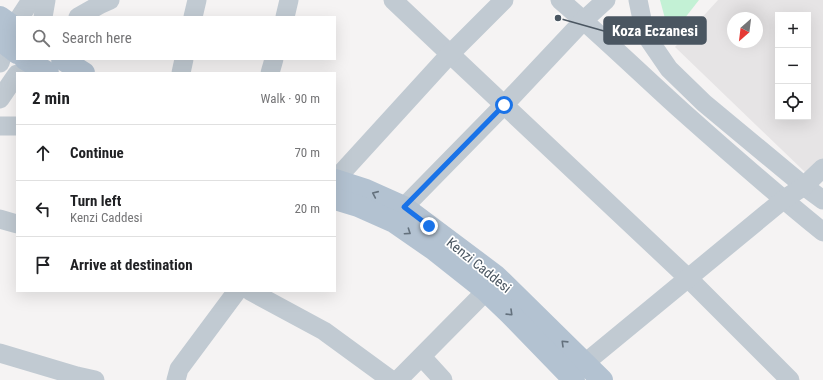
<!DOCTYPE html>
<html lang="en">
<head>
<meta charset="utf-8">
<style>
	:root { --surface:#fff; --page:#f2f2f2; --text:#202124; --muted:#757577; --line:#e0e0e0 }
	body { margin:0; font-family:"Roboto Condensed",sans-serif; background:var(--page); color:var(--text) }
	.controls { position:absolute; right:12px; top:12px; display:grid; overflow:hidden; border-radius:0px; box-shadow:0 4px 16px #0002 }
	.controls button { width:36px; height:36px; display:grid; place-items:center; padding:0; border:0; border-bottom:1px solid var(--line); background:var(--surface); color:var(--text); font:20px sans-serif }
	.compass { position:absolute; left:727px; top:12px; width:36px; height:36px; border-radius:50%; background:var(--surface); box-shadow:0 4px 16px #0002; rotate:208deg }
	.stop { position:absolute; width:12px; height:12px; margin:-9px; border:3px solid #1a73e8; border-radius:50%; background:#fff }
	.stop.end { background:#1a73e8; border-color:#fff; box-shadow:0 1px 4px #0008 }
	.list { margin:0; padding:0; list-style:none }
	h2 { display:flex; justify-content:space-between; align-items:center; height:52px; margin:0; padding:0 16px; font-size:17px }
	h2 small { font-size:13px; font-weight:400; color:var(--muted) }
	.list li { display:grid; grid-template-columns:26px 1fr auto; gap:12px; align-items:center; box-sizing:border-box; height:56px; padding:0 16px; border-top:1px solid var(--line) }
	.list b { display:block; font-size:15px; white-space:nowrap }
	.list p { margin:0; font-size:13px; white-space:nowrap; color:var(--muted) }
	.list em { font-size:13px; font-style:normal; color:var(--muted) }
	.icon { flex:none; width:22px; height:22px; fill:none; stroke:currentColor; stroke-width:2; stroke-linecap:round; stroke-linejoin:round }
	.map { position:relative; flex:none; width:823px; height:380px; overflow:hidden }
	.search { position:absolute; background:var(--surface); box-shadow:0 4px 16px #0002; left:16px; top:16px; width:320px; height:44px; display:flex; align-items:center; gap:10px; box-sizing:border-box; padding:0 14px; border-radius:0px; color:var(--muted); font-size:15px }
	.panel { position:absolute; background:var(--surface); box-shadow:0 4px 16px #0002; left:16px; top:72px; width:320px; height:220px; border-radius:0px }
	.map>svg:first-child { display:block }
</style>
</head>
<body>
<div class="map">
<svg width="823" height="380" viewBox="0 0 823 380">
	<rect width="100%" height="100%" fill="#f5f3f3"/>
	<!-- education -->
	<path fill="#e6e4e5" fill-rule="evenodd" d="M718 0H823V159L807 174 675 47ZM778 15H808V117H778ZM733 18H757V42H733Z"/>
	<!-- park -->
	<polygon fill="#c3f1d5" points="660,0 699,0 670,37"/>
	<g fill="none" stroke-linecap="round" stroke-linejoin="round">
		<!-- minor -->
		<g stroke="#c1cad2" stroke-width="19">
			<polyline points="393,0 450,54 688,278 790,380"/>
			<path d="M560 0C602 36 641 74 682 111 728 152 775 193 823 232"/>
			<polyline points="638,0 645,34 669,69 704,103 804,186 823,200"/>
			<polyline points="20,17 31,0"/>
			<polyline points="43,17 46,0"/>
			<polyline points="78,17 101,4 110,0"/>
			<polyline points="193,17 197,0"/>
			<polyline points="285,17 289,0"/>
			<polyline points="0,63 6,44 11,31"/>
			<polyline points="181,73 184,59"/>
			<polyline points="270,73 274,59"/>
			<polyline points="0,99 17,74"/>
			<polyline points="0,126 17,126"/>
			<polyline points="335,180 450,54 504,0"/>
			<polyline points="404,207 504,105 584,20 606,0"/>
			<polyline points="0,219 17,224"/>
			<polyline points="250,291 324,331 391,380"/>
			<polyline points="0,353 77,376 95,380"/>
			<polyline points="422,357 443,380"/>
			<polyline points="575,373 585,363 783,200 804,186 823,168"/>
			<polyline points="176,380 179,369 237,291"/>
			<polyline points="398,380 486,291"/>
		</g>
		<!-- major -->
		<g stroke="#b3c2d1" stroke-width="22">
			<polyline points="0,17 17,29"/>
			<polyline points="0,40 17,53"/>
			<polyline points="25,59 48,73"/>
			<polyline points="62,59 84,73"/>
			<polyline points="335,180 366,190 404,207 496,276 602,380"/>
			<polyline points="335,199 358,206 394,222 433,249 486,291 510,314 574,380"/>
		</g>
	</g>
	<!-- one-way arrows -->
	<defs><path id="oneway-chevron" d="M-2-3.5L2.5 0L-2 3.5" fill="none" stroke-width="1.6" stroke-linecap="round" stroke-linejoin="round"/></defs>
	<g stroke="#64717d">
		<use href="#oneway-chevron" transform="translate(375 194) rotate(-156)"/>
		<use href="#oneway-chevron" transform="translate(408 232) rotate(34)"/>
		<use href="#oneway-chevron" transform="translate(510 313) rotate(44)"/>
		<use href="#oneway-chevron" transform="translate(564 343) rotate(-136)"/>
	</g>
	<g fill="none" stroke-linecap="round" stroke-linejoin="round">
		<!-- route -->
		<polyline stroke="#1a73e8" stroke-width="5" points="429,226 404,207 504,105"/>
	</g>
	<g text-anchor="middle" stroke-width="3.5" stroke-linejoin="round" paint-order="stroke">
		<!-- street labels -->
		<g font-size="14" fill="#4a5661" stroke="#fff">
			<text transform="translate(479 265) rotate(39)" y="5">Kenzi Caddesi</text>
		</g>
	</g>
	<!-- callouts -->
	<path fill="none" stroke="#4a5661" stroke-width="1.5" d="M558 18L604 31"/>
	<circle fill="#4a5661" stroke="#fff" stroke-width="1.5" cx="558" cy="18" r="4"/>
	<rect fill="#4a5661" stroke="#4a5661" stroke-width="1.5" x="604" y="17" width="102" height="27" rx="4"/>
	<g font-size="15" text-anchor="middle" font-weight="bold" fill="#fff">
		<text x="655" y="36">Koza Eczanesi</text>
	</g>
</svg>
<div class="controls">
<button>+</button>
<button>−</button>
<button><svg class="icon" aria-label="locate" viewBox="0 0 24 24"><circle cx="12" cy="12" r="6"/><path d="M12 2v4M12 18v4M2 12h4M18 12h4"/></svg></button>
</div>
<svg class="compass" viewBox="-18 -18 36 36"><path d="M0-13l5 13h-10z" fill="#e53935"/><path d="M0 13l5-13h-10z" fill="#757577"/></svg>
<div class="stop" style="left:504px;top:105px"></div>
<div class="stop end" style="left:429px;top:226px"></div>
<div class="search"><svg class="icon" aria-label="search" viewBox="0 0 24 24"><circle cx="10" cy="10" r="6"/><path d="M15 15l6 6"/></svg>Search here</div>
<section class="panel">
<h2>2 min<small>Walk · 90 m</small></h2>
<ul class="list">
<li><svg class="icon" aria-label="ahead" viewBox="0 0 24 24"><path d="M12 20V5M6 11l6-6 6 6"/></svg><div><b>Continue</b></div><em>70 m</em></li>
<li><svg class="icon" aria-label="left" viewBox="0 0 24 24"><path d="M17 20v-9H6M10 6l-5 5 5 5"/></svg><div><b>Turn left</b><p>Kenzi Caddesi</p></div><em>20 m</em></li>
<li><svg class="icon" aria-label="arrive" viewBox="0 0 24 24"><path d="M6 21V4h12l-3 4 3 4H6"/></svg><div><b>Arrive at destination</b></div></li>
</ul>
</section>
</div>
</body>
</html>
